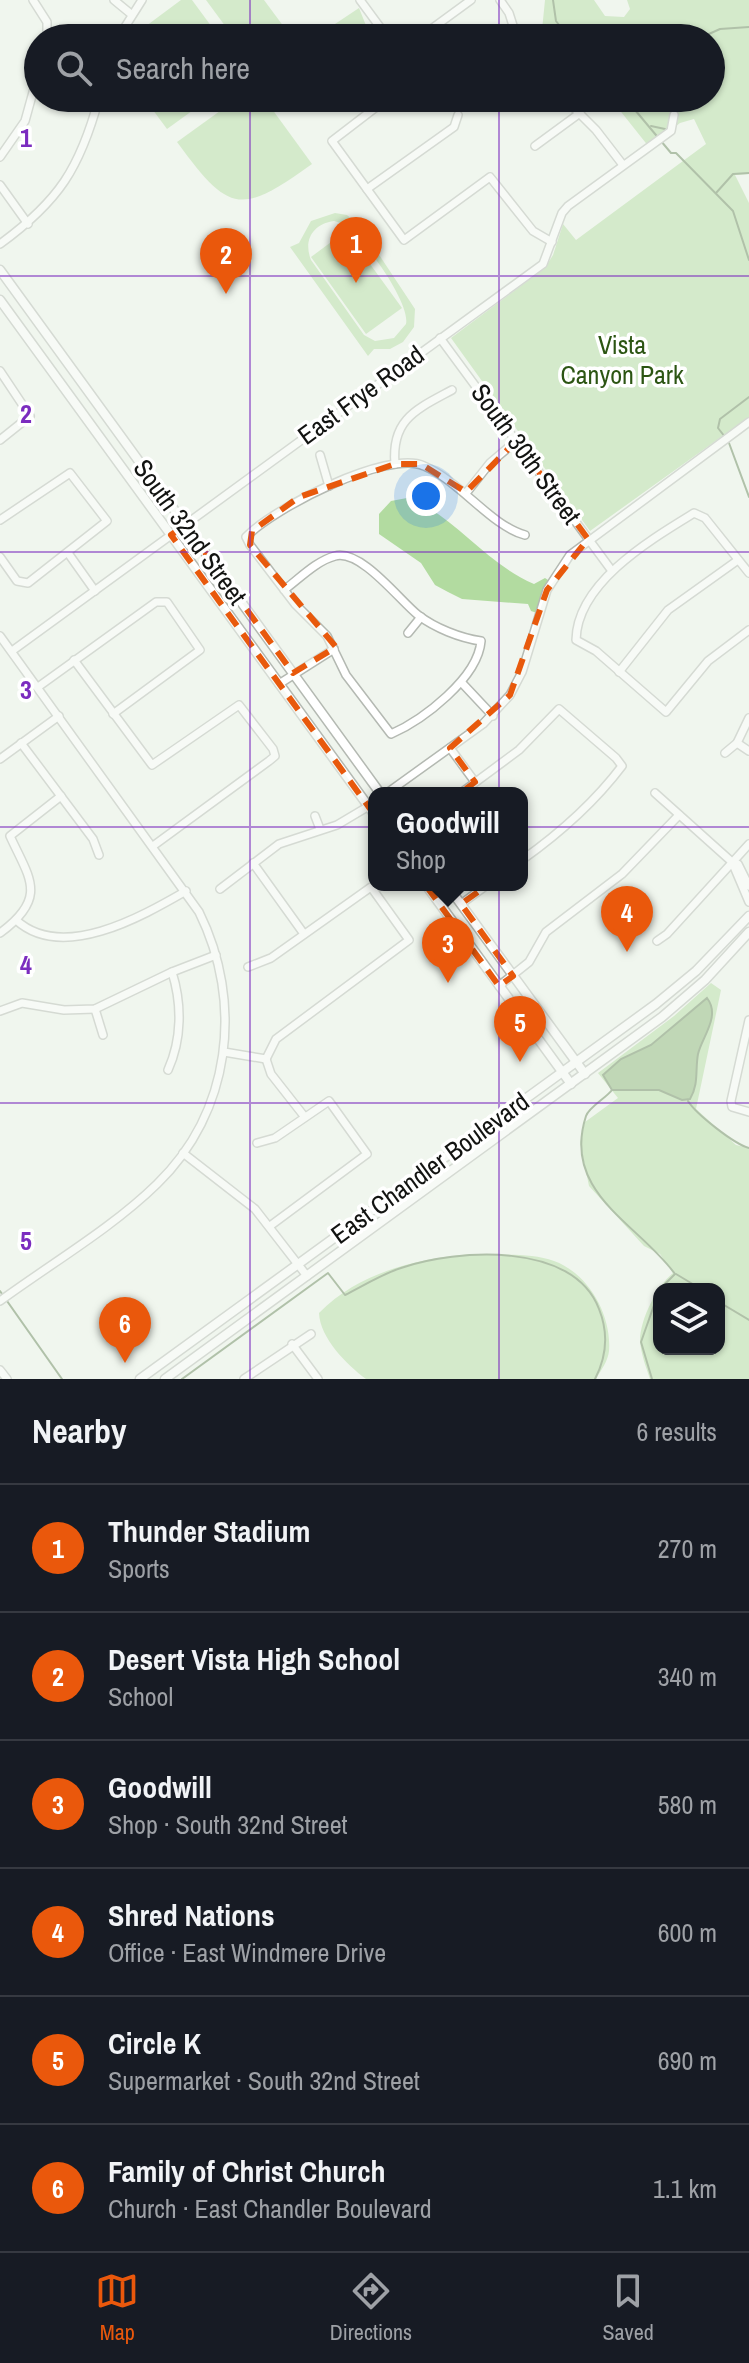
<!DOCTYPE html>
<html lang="en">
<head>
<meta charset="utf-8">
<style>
	:root { --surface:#171b24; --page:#20242c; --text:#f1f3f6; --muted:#9ea1a6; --line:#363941; --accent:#ea580c }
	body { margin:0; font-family:"Archivo Narrow",sans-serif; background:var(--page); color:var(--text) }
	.controls { position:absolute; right:24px; bottom:24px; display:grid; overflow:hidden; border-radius:16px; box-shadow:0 2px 6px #0004 }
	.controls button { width:72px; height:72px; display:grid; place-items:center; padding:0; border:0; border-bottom:2px solid var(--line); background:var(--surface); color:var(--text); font:40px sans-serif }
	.you { position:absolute; left:426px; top:496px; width:28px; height:28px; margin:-20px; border:6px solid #fff; border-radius:50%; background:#1a73e8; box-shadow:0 0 0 12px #1a73e833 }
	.badge { display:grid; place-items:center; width:52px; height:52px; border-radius:50%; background:var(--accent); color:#fff; font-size:26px; font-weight:700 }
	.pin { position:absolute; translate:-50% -66px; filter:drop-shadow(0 2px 4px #0008) }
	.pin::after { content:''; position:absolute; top:42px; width:28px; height:24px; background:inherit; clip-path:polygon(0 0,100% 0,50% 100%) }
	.popup { position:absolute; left:368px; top:787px; width:160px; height:104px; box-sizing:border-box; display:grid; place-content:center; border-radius:16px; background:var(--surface); filter:drop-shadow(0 2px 6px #0005); font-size:26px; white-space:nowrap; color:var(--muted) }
	.popup b { font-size:30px; color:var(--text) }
	.popup::after { content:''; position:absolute; left:50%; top:100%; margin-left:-16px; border:16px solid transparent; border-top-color:var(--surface) }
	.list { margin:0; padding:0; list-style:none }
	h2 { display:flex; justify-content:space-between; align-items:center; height:104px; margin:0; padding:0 32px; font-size:34px }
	h2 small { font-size:26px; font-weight:400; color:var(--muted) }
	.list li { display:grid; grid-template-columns:52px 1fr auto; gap:24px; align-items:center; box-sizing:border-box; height:128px; padding:0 32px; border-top:2px solid var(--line) }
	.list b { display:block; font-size:30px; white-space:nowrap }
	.list p { margin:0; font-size:26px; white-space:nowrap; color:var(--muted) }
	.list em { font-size:26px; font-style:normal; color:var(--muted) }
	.icon { flex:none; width:44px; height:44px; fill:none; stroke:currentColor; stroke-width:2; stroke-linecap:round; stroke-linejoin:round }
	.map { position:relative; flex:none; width:749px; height:1379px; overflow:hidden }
	.search { position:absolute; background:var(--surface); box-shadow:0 2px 6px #0004; left:24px; right:24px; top:24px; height:88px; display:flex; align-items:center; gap:20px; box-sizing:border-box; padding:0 28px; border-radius:44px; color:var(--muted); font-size:30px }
	.sheet { height:872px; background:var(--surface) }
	nav { display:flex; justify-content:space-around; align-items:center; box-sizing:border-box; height:112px; border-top:2px solid var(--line); background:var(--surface); font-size:22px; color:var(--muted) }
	nav a { display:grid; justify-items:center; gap:4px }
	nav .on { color:var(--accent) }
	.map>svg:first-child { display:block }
</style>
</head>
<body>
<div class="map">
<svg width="749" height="1379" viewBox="0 0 749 1379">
	<rect width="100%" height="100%" fill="#f0f5ee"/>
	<!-- green -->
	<g fill="#b2dba0" fill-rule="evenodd">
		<polygon points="181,0 192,0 220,38 138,38 146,26"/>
		<polygon points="206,0 264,0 287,31 278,38 234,38"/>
		<polygon points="545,0 594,0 605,16 624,17 630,9 627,0 749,0 749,174 735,175 749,203 749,417 590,531 451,338 545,268 553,255 563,224 576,240 706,144 694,119 680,123 649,147 610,98 711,98 711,38 550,38 542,30"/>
		<polygon points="359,8 371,38 314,38"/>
		<polygon points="144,98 210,98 167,129"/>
		<path d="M238 98H264L312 164C240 216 229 213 177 142Z"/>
		<path d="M335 213 347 215 360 226 415 309 414 327 403 342 390 349H374L368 356 290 247 299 243 311 221ZM334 221C356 224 411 302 406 324L394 338 375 341 364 335 311 260C303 240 313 224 334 221Z"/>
		<polygon points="346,231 402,308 366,334 311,257"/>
		<path d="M407 498C451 512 486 564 534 584L545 578 551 582 540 614 531 611 528 604 462 599 448 592 435 585 421 563 379 534V514L391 501Z"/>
		<path d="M711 983 721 990 696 1109 736 1145 749 1148V1379H650C646 1367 641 1354 640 1341 640 1319 657 1286 673 1273L660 1254 644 1246 589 1186 580 1142 585 1122 618 1098 598 1073 674 1016ZM659 1289H719V1349H659Z"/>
		<path d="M473 1254C498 1256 530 1252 554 1261 588 1273 612 1315 609 1351 608 1361 601 1370 596 1379H366C347 1365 320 1338 319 1313 359 1272 418 1258 473 1254Z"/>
	</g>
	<!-- water -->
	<path fill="#86b272" stroke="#638255" stroke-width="2" d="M707 998C721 1016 702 1037 698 1054 695 1070 699 1084 690 1099L682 1100 659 1090H612L603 1075 621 1059 651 1045Z"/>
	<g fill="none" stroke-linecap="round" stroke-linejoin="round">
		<!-- stream -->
		<g stroke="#638255" stroke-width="2">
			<polyline points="553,0 556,21 569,38"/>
			<polyline points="700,38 720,29 749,27"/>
			<polyline points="625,98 671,153 676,153 733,211 749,260"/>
			<polyline points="675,98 676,113"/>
			<polyline points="651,126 665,129"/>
			<polyline points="716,193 733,174 749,173"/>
			<polyline points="725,437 718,428 720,419 749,397"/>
			<polyline points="729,443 749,497"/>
			<path d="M612 1090C606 1098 589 1107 586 1116 561 1193 639 1224 675 1274L660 1289"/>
			<path d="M688 1101C696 1114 734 1144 749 1148"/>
			<polyline points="676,1274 701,1289"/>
			<polyline points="0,1291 62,1379"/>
			<polyline points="719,1302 749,1320"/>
			<path d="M182 1379 328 1273 345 1295C363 1286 382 1274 401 1268 457 1249 573 1241 599 1309 609 1334 607 1356 595 1379"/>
			<polyline points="652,1379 641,1342 659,1291"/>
		</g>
		<defs>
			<g id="minor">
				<polyline points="33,0 47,22 47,38"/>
				<polyline points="114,0 131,14"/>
				<polyline points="360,0 388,38"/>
				<polyline points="500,0 509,13 517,38"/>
				<polyline points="118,38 142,0"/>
				<polyline points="419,38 471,0"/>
				<polyline points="388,98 332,141 404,240 490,177 533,231 552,242"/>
				<polyline points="564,98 596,130 623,165"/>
				<polyline points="535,146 580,113"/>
				<polyline points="0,157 25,121 38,74"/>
				<polyline points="0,185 28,224"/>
				<polyline points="367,189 454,127 458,115"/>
				<path d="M0 244C59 201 80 168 99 98"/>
				<polyline points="440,338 612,571"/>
				<polyline points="0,371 30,416 0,440"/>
				<polyline points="320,455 329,486"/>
				<path d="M395 464C391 419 417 409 452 390"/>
				<polyline points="467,492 490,463 516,441"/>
				<polyline points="0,520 70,473 107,521 28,583 17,581 0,557"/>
				<polyline points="68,553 95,591"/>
				<path d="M749 573 705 518 694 513C650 540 577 583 576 640L596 651 666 712 708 661 749 630"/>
				<path d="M284 590C299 579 316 561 335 556 361 549 400 601 418 615 435 628 460 638 481 641 478 678 423 720 391 734L346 675 327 636 295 604 250 545 246 537C272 509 388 449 424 466 460 481 491 526 525 535"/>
				<polyline points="408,633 421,617"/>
				<path d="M0 636 199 912C244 1003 231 1112 157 1184 112 1228 52 1263 0 1301"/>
				<polyline points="12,651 543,264 562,213 568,206 671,131 674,115"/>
				<polyline points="74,660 152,765 239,705 273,749 275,756 269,761 153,846"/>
				<polyline points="619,672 668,610 738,560"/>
				<polyline points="462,683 493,716"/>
				<polyline points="279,684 334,649"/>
				<polyline points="38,687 156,602 167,602 200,650 113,714"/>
				<polyline points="21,743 93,839 99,855"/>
				<polyline points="737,743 749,751"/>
				<polyline points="450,748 475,782"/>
				<polyline points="725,753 737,743 749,718"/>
				<polyline points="0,759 59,716"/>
				<polyline points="387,793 483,724 510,695 522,672 547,590 570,555 749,422"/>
				<path d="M461 793 519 750 559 709 616 758 622 766C594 803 560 833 522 860"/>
				<polyline points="655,793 732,862 738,864 749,886"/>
				<polyline points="315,816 320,829"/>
				<polyline points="732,862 749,902"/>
				<polyline points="253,863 304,934"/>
				<polyline points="220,889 279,844 337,825 374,803"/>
				<polyline points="461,904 487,885"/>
				<path d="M16 920C62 962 141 917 186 891"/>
				<path d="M0 933C49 897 29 878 10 836L61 796"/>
				<polyline points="657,941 667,934 749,844"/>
				<polyline points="248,967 271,958 371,887 409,940 276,1039 266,1059"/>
				<polyline points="499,986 529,962 546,932 622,874 679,815"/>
				<polyline points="95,1009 103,1035"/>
				<polyline points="0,1011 22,1003 64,1010 95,1009 172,972 216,955"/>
				<polyline points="749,1020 731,1101 732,1107 749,1112"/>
				<polyline points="224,1052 266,1059"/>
				<polyline points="266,1059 271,1074 304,1116"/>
				<path d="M168 1070C182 1039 182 1004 172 972"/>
				<polyline points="257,1143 275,1138 329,1101 367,1154 270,1226"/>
				<polyline points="183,1153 255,1209 307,1276"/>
				<polyline points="292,1344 318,1379"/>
				<polyline points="0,1370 7,1379"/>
				<polyline points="244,1379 311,1334"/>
			</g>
			<g id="major">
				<polyline points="0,270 380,793"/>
				<polyline points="0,300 374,814"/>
				<polyline points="426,885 571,1084"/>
				<polyline points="447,885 585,1074"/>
				<polyline points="140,1379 656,1004 696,971 749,916"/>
				<polyline points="165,1379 662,1017 705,980 749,932"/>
			</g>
		</defs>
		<!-- minor casing -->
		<use href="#minor" stroke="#b4b9b2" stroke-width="10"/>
		<!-- major casing -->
		<use href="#major" stroke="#b4b9b2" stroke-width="11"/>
		<!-- minor -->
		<use href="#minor" stroke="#fff" stroke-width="7"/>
		<!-- major -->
		<use href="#major" stroke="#fff" stroke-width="8"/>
	</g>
	<!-- marked area -->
	<path d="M0 0H749V1379H0ZM516 441 588 539 547 590 510 695 450 748 475 782 444 806 496 879 461 904 513 976 499 986 171 535 185 525 293 673 336 647 250 545 252 531 299 497 395 464H421L466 492Z" fill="#f0f5ee" fill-opacity=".55" fill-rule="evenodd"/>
	<path fill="none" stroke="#e8590c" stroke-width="6" stroke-dasharray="16 10" stroke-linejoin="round" d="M516 441 588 539 547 590 510 695 450 748 475 782 444 806 496 879 461 904 513 976 499 986 171 535 185 525 293 673 336 647 250 545 252 531 299 497 395 464H421L466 492Z"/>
	<!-- grid -->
	<path fill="none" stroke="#7b2cbf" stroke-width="2" stroke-opacity="0.55" d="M250 0V38M499 0V38M250 98V1379M499 98V1379M0 276H749M0 552H749M0 827H749M0 1103H749"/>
	<g text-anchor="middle" stroke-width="7" stroke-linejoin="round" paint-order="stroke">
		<!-- park labels -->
		<g font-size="26" fill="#2c5513" stroke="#fff">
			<text x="622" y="354">Vista<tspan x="622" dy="30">Canyon Park</tspan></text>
		</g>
		<!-- street labels -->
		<g font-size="26" fill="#121311" stroke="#fff">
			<text transform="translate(361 395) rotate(-36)" y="9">East Frye Road</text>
			<text transform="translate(526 454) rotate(54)" y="9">South 30th Street</text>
			<text transform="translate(190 532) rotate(54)" y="9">South 32nd Street</text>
			<text transform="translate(430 1168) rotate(-36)" y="9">East Chandler Boulevard</text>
		</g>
	</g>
	<g font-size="26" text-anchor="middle" font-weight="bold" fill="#7b2cbf" stroke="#fff" stroke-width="7" stroke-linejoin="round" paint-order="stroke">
		<text x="26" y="147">1</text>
		<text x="26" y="423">2</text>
		<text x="26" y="699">3</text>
		<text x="26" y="974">4</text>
		<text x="26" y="1250">5</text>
	</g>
</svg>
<div class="controls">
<button><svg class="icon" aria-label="layers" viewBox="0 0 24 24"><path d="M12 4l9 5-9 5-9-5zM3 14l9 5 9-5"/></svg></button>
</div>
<div class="you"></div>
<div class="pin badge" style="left:356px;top:283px">1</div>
<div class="pin badge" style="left:226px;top:294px">2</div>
<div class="pin badge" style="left:448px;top:983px">3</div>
<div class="popup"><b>Goodwill</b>Shop</div>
<div class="pin badge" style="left:627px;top:952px">4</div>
<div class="pin badge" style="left:520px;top:1062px">5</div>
<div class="pin badge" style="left:125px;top:1363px">6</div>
<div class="search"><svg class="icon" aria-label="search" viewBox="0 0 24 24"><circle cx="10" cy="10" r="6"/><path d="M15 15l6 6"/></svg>Search here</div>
</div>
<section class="sheet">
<h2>Nearby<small>6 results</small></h2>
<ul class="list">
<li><span class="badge">1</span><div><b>Thunder Stadium</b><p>Sports</p></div><em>270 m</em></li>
<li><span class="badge">2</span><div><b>Desert Vista High School</b><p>School</p></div><em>340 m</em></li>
<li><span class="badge">3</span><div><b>Goodwill</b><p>Shop · South 32nd Street</p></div><em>580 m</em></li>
<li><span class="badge">4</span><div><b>Shred Nations</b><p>Office · East Windmere Drive</p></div><em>600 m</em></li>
<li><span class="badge">5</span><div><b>Circle K</b><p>Supermarket · South 32nd Street</p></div><em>690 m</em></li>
<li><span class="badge">6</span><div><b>Family of Christ Church</b><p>Church · East Chandler Boulevard</p></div><em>1.1 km</em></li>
</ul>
</section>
<nav>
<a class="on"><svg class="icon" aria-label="map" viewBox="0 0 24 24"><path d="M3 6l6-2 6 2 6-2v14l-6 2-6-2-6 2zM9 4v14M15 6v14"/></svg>Map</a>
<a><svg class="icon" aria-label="directions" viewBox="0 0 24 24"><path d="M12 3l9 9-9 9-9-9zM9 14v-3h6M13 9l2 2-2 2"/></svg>Directions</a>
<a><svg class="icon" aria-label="saved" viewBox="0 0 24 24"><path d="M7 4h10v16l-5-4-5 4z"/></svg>Saved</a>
</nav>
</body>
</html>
